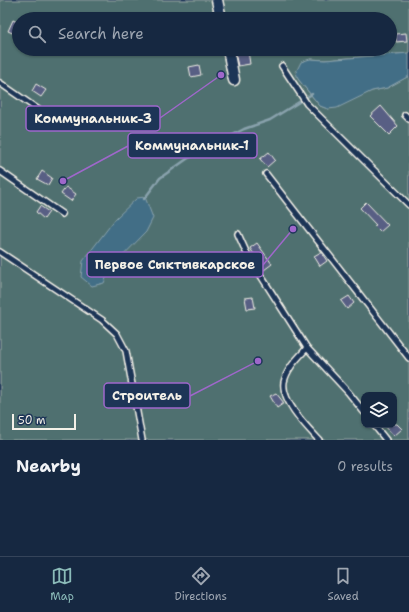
<!DOCTYPE html>
<html lang="en">
<head>
<meta charset="utf-8">
<style>
	:root { --surface:#162841; --page:#1f3048; --text:#f1f3f6; --muted:#9ea6b1; --line:#35445a; --accent:#8bbbb9 }
	body { margin:0; font-family:"Shantell Sans",sans-serif; background:var(--page); color:var(--text) }
	.controls { position:absolute; right:12px; bottom:12px; display:grid; overflow:hidden; border-radius:8px; box-shadow:0 1px 3px #0004 }
	.controls button { width:36px; height:36px; display:grid; place-items:center; padding:0; border:0; border-bottom:1px solid var(--line); background:var(--surface); color:var(--text); font:20px sans-serif }
	.scale { position:absolute; left:12px; bottom:10px; width:64px; box-sizing:border-box; padding-left:4px; border:2px solid #f4f1e8; border-top:0; font-size:11px; line-height:14px; white-space:nowrap; color:#f4f1e8; -webkit-text-stroke:3px #1d3557; paint-order:stroke }
	.list { margin:0; padding:0; list-style:none }
	h2 { display:flex; justify-content:space-between; align-items:center; height:52px; margin:0; padding:0 16px; font-size:17px }
	h2 small { font-size:13px; font-weight:400; color:var(--muted) }
	.icon { flex:none; width:22px; height:22px; fill:none; stroke:currentColor; stroke-width:2; stroke-linecap:round; stroke-linejoin:round }
	.map { position:relative; flex:none; width:409px; height:440px; overflow:hidden }
	.search { position:absolute; background:var(--surface); box-shadow:0 1px 3px #0004; left:12px; right:12px; top:12px; height:44px; display:flex; align-items:center; gap:10px; box-sizing:border-box; padding:0 14px; border-radius:22px; color:var(--muted); font-size:15px }
	.sheet { height:116px; background:var(--surface) }
	nav { display:flex; justify-content:space-around; align-items:center; box-sizing:border-box; height:56px; border-top:1px solid var(--line); background:var(--surface); font-size:11px; color:var(--muted) }
	nav a { display:grid; justify-items:center; gap:2px }
	nav .on { color:var(--accent) }
	.map>svg:first-child { display:block }
</style>
</head>
<body>
<div class="map">
<svg width="409" height="440" viewBox="0 0 409 440">
	<rect width="100%" height="100%" fill="#1d3557"/>
	<filter id="ink" filterUnits="userSpaceOnUse"><feTurbulence type="fractalNoise" baseFrequency=".025" numOctaves="2"/><feDisplacementMap in="SourceGraphic" scale="8" xChannelSelector="R" yChannelSelector="G"/><feConvolveMatrix kernelMatrix="1 2 1 2 8 2 1 2 1" color-interpolation-filters="sRGB"/></filter>
	<g filter="url(#ink)">
		<!-- green -->
		<path fill="#50706f" stroke="#a2b0ac" fill-rule="evenodd" d="M0 0H409V53L325 60 310 59 298 79 320 106 328 109 372 91 387 88 409 76V440H0ZM19 19H390V49H19ZM364 395H394V425H364Z"/>
		<!-- water -->
		<g fill="#426e86" stroke="#89a2ad">
			<polygon points="409,53 409,76 387,88 372,91 337,108 328,109 320,106 298,79 296,72 301,62 310,59 325,60"/>
			<polygon points="145,197 153,218 146,232 110,269 104,283 92,286 81,277 83,261 116,218 137,198"/>
		</g>
		<g fill="none" stroke-linecap="round" stroke-linejoin="round">
			<!-- stream -->
			<polyline stroke="#89a2ad" stroke-width="2.5" points="144,199 160,178 187,159 244,129 270,120 312,94"/>
		</g>
		<!-- building -->
		<g fill="#585f84" stroke="#f4f1e8">
			<polygon points="13,20 19,23 19,36 8,31"/>
			<polygon points="406,33 407,41 396,42 396,34"/>
			<polygon points="248,51 250,64 238,66 235,53"/>
			<polygon points="199,65 201,75 191,77 189,67"/>
			<polygon points="36,84 46,90 41,97 32,91"/>
			<polygon points="381,106 398,126 389,135 370,116"/>
			<polygon points="269,152 275,160 267,167 260,159"/>
			<polygon points="42,171 52,178 48,185 37,179"/>
			<polygon points="66,187 76,194 71,201 61,194"/>
			<polygon points="366,202 388,225 380,232 374,226 376,225 360,208"/>
			<polygon points="40,206 49,212 44,219 36,212"/>
			<polygon points="257,243 272,264 264,270 250,248"/>
			<polygon points="321,252 327,261 320,266 314,256"/>
			<polygon points="349,296 354,303 347,309 341,301"/>
			<polygon points="253,297 255,308 247,309 245,298"/>
			<polygon points="276,393 284,403 277,408 270,396"/>
			<polygon points="394,424 397,424 402,429 394,436 384,425"/>
		</g>
		<g fill="none" stroke-linecap="round" stroke-linejoin="round">
			<defs>
				<g id="lane">
					<polyline points="282,66 307,104 409,205"/>
					<polyline points="0,83 59,124"/>
					<polyline points="405,115 409,119"/>
					<polyline points="0,171 62,214"/>
					<polyline points="266,174 409,358"/>
					<polyline points="238,234 247,254 307,348 348,392 364,412"/>
					<polyline points="0,252 102,320 117,334 126,351 142,440"/>
					<path d="M307 348C298 358 287 368 284 382 281 401 307 427 319 440"/>
					<polyline points="374,425 386,440"/>
				</g>
				<g id="street">
					<polyline points="217,0 221,19"/>
					<polyline points="228,49 234,80"/>
				</g>
			</defs>
			<!-- lane casing -->
			<use href="#lane" stroke="#f4f1e8" stroke-width="8"/>
			<!-- street casing -->
			<use href="#street" stroke="#f4f1e8" stroke-width="13"/>
			<!-- lane -->
			<use href="#lane" stroke="#1d3557" stroke-width="5"/>
			<!-- street -->
			<use href="#street" stroke="#1d3557" stroke-width="10"/>
		</g>
	</g>
	<!-- callouts -->
	<path fill="none" stroke="#9f67cb" stroke-width="1.5" d="M221 75L160 118M63 181L128 146M293 229L263 265M258 361L190 396"/>
	<g fill="#9f67cb" stroke="#1d3557" stroke-width="1.5">
		<circle cx="221" cy="75" r="4"/>
		<circle cx="63" cy="181" r="4"/>
		<circle cx="293" cy="229" r="4"/>
		<circle cx="258" cy="361" r="4"/>
	</g>
	<g fill="#1d3557" stroke="#9f67cb" stroke-width="1.5">
		<rect x="26" y="106" width="134" height="25" rx="4"/>
		<rect x="128" y="133" width="129" height="25" rx="4"/>
		<rect x="87" y="252" width="176" height="25" rx="4"/>
		<rect x="104" y="383" width="86" height="25" rx="4"/>
	</g>
	<g font-size="13" text-anchor="middle" font-weight="bold" fill="#f4f1e8">
		<text x="93" y="123">Коммунальник-3</text>
		<text x="192" y="150">Коммунальник-1</text>
		<text x="175" y="269">Первое Сыктывкарское</text>
		<text x="147" y="400">Строитель</text>
	</g>
</svg>
<div class="controls">
<button><svg class="icon" aria-label="layers" viewBox="0 0 24 24"><path d="M12 4l9 5-9 5-9-5zM3 14l9 5 9-5"/></svg></button>
</div>
<div class="scale">50 m</div>
<div class="search"><svg class="icon" aria-label="search" viewBox="0 0 24 24"><circle cx="10" cy="10" r="6"/><path d="M15 15l6 6"/></svg>Search here</div>
</div>
<section class="sheet">
<h2>Nearby<small>0 results</small></h2>
<ul class="list">
</ul>
</section>
<nav>
<a class="on"><svg class="icon" aria-label="map" viewBox="0 0 24 24"><path d="M3 6l6-2 6 2 6-2v14l-6 2-6-2-6 2zM9 4v14M15 6v14"/></svg>Map</a>
<a><svg class="icon" aria-label="directions" viewBox="0 0 24 24"><path d="M12 3l9 9-9 9-9-9zM9 14v-3h6M13 9l2 2-2 2"/></svg>Directions</a>
<a><svg class="icon" aria-label="saved" viewBox="0 0 24 24"><path d="M7 4h10v16l-5-4-5 4z"/></svg>Saved</a>
</nav>
</body>
</html>
